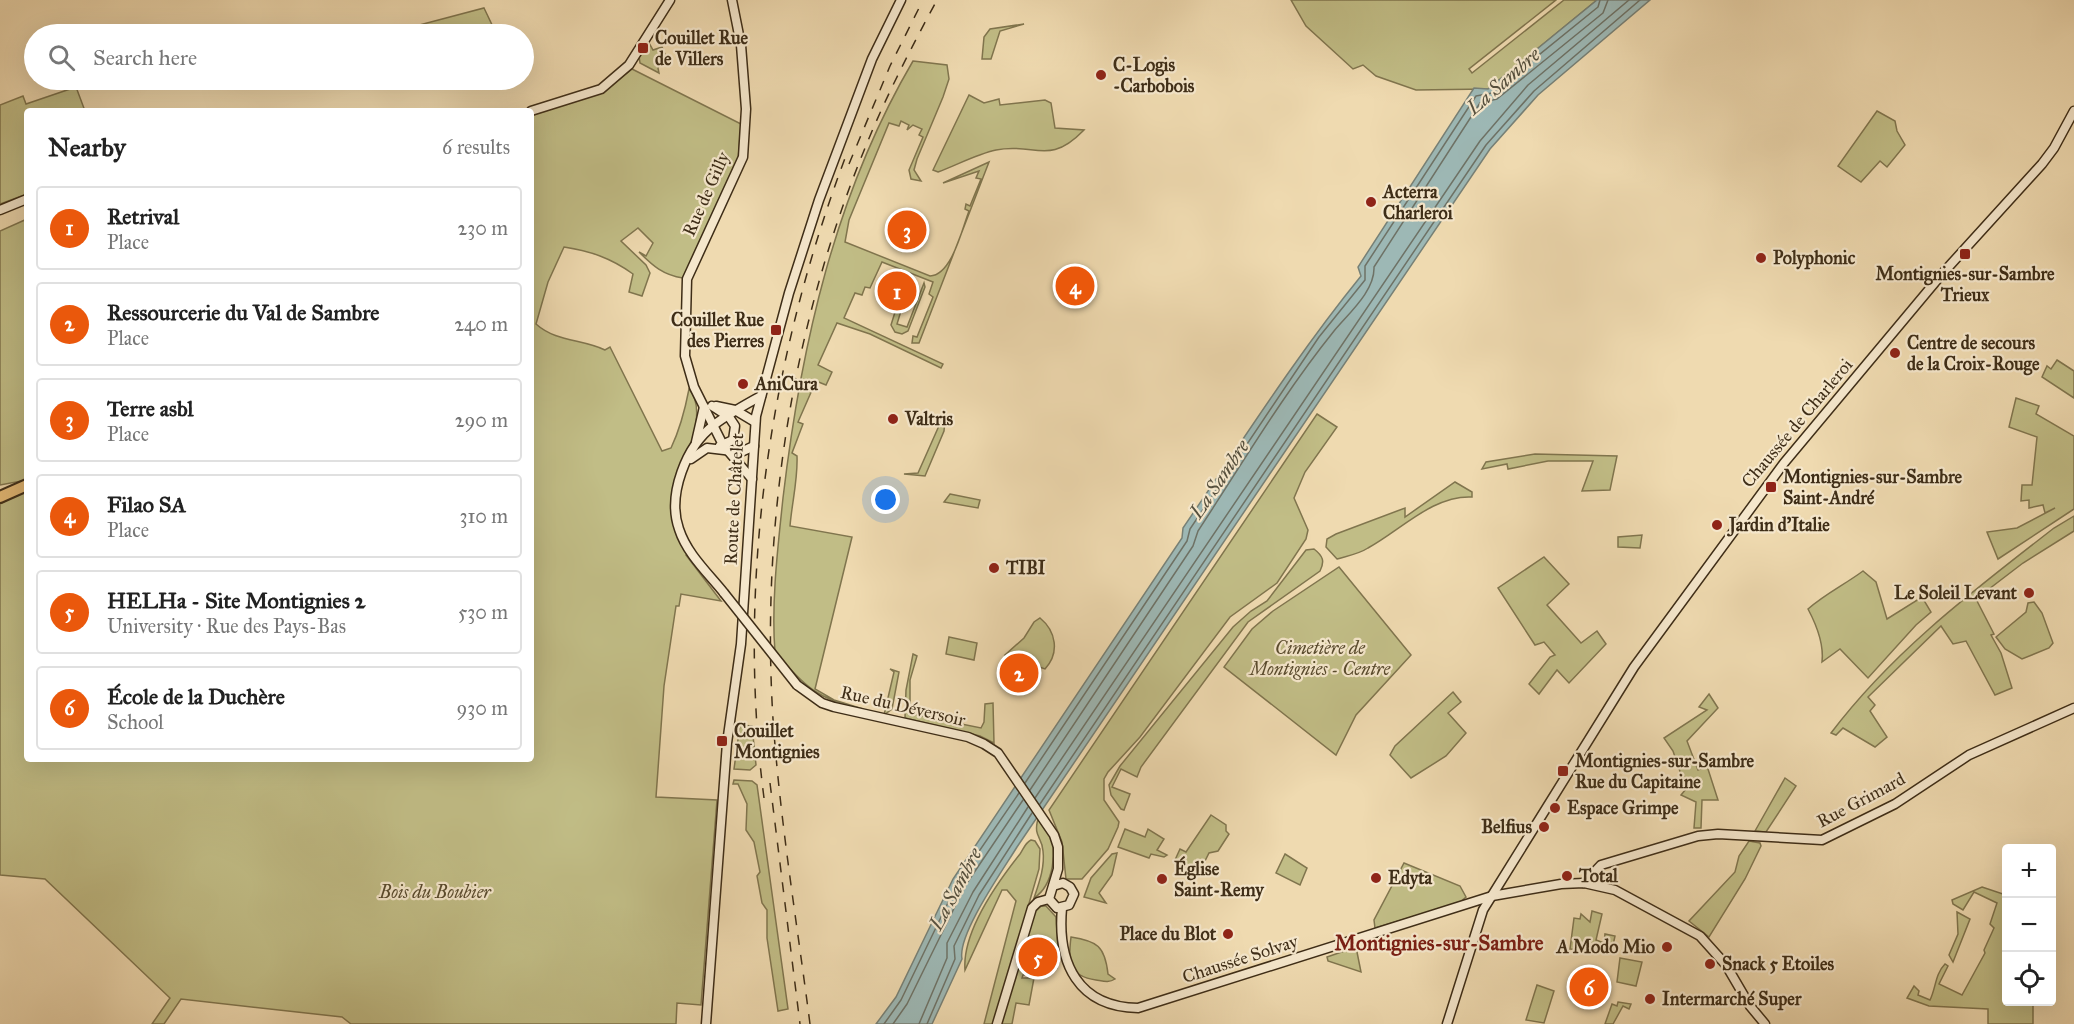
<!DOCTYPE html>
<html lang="en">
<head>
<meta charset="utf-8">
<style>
	:root { --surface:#fff; --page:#f2f2f2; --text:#222; --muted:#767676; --line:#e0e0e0; --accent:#ea580c }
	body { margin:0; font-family:"IM FELL Great Primer",serif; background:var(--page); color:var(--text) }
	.controls { position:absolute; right:18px; bottom:18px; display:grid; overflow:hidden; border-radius:6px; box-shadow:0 6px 24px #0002 }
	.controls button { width:54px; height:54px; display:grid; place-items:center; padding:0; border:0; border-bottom:2px solid var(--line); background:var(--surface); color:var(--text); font:30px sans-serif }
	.you { position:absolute; left:886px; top:500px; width:21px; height:21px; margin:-15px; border:4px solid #fff; border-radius:50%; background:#1a73e8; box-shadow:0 0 0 9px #1a73e833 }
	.badge { display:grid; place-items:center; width:39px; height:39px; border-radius:50%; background:var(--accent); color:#fff; font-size:20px; font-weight:700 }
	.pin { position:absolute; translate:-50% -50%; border:3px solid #fff; box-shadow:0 2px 6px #0006 }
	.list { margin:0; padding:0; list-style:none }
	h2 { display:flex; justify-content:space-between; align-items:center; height:78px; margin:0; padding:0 24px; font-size:26px }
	h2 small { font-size:20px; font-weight:400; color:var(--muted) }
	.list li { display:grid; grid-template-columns:39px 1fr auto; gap:18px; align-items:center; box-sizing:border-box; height:84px; margin:0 12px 12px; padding:0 12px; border:2px solid var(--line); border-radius:6px }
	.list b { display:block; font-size:22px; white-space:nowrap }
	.list p { margin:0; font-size:20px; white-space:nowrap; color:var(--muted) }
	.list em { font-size:20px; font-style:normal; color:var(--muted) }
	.icon { flex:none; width:33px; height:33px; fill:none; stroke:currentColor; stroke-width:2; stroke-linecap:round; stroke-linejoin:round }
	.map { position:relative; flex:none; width:2074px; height:1024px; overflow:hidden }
	.search { position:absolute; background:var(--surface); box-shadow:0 6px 24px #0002; left:24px; top:24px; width:510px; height:66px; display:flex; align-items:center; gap:15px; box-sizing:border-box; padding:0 21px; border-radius:33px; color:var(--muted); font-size:22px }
	.panel { position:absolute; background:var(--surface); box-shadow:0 6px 24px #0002; left:24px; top:108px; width:510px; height:654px; border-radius:6px }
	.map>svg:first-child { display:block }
</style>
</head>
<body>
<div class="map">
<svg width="2074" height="1024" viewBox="0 0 2074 1024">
	<rect width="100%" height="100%" fill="#efdab0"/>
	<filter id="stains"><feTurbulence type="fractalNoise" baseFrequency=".00333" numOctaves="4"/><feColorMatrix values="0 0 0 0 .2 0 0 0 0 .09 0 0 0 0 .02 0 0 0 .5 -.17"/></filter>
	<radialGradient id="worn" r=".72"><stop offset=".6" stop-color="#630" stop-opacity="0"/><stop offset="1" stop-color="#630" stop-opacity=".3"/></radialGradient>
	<!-- green -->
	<g fill="#c1bd86" stroke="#80754e" stroke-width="1.5">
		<polygon points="1291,0 1556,0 1469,69 1472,73 1564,0 1597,0 1488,89 1416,90 1376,76 1363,65 1353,69 1306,26"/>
		<polygon points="484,8 494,29 486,34 410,34 408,28"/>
		<polygon points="1024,24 1000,31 991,59 982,59 984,37 990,29"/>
		<polygon points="648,41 653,50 662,47 665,54 658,68 659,73 640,63 639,56"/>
		<path d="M913 61 947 65 949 79 943 97 917 159 914 170 921 181 911 179 909 170 923 137 919 135 922 129 913 125 907 130 909 125 901 121 899 126 889 123 849 220 845 242 930 276C952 275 962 229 969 211L965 209 966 204 970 206 981 179 976 178 979 171 943 183 989 162 919 343H912L913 336 917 337 933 297 929 294 933 282 882 262 870 288 865 287 862 295 855 293 844 318 943 364 941 368 870 334 837 323 818 365 832 372 826 385 816 381 798 422 803 424 792 453 797 456C798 479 792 502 790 526L852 537 815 689 834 700 863 709C819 701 803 685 775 652 771 603 778 546 783 498 801 345 835 194 913 61Z"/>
		<path d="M632 69 741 124 738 161 728 188 683 278C663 275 653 266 639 252L646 256 653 243 638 228 621 241 646 265 650 273 642 296 629 292 633 274C611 258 590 251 564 247L548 282 536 324C556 342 582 339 605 350L610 347 662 451 671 448C680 429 685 410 689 389 714 416 670 485 674 519 676 532 680 543 688 553L686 555 721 601 681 594 679 606H676L664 686 656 797 717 800 701 1005 677 1003 676 1024H351L342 1017 181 999 164 1024H152L170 998 45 879 0 875V504L27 489V759H531V116L614 83Z"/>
		<polygon points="76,87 85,111 27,111 27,194 0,204 0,105 23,96 26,104"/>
		<path d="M969 95 984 103 999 99 1000 105 1045 100 1051 103 1055 128 1084 130C1048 167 1036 142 996 150 977 154 957 165 938 172L933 170Z"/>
		<polygon points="1877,111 1895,121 1897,131 1905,145 1887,167 1880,161 1861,182 1838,166"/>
		<polygon points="27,219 27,480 0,485 0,231"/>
		<polygon points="924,283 925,287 908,331 902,334 895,332 891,325 896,309 901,311 897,324 907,327"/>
		<polygon points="2057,360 2074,371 2074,398 2042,377 2047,366 2051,369"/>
		<polygon points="2016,398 2039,406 2036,414 2074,436 2074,509 1998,559 1987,532 2017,528 2055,508 2045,513 2043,505 2029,508 2029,500 2021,501 2022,485 2032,485 2037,437 2009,427"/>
		<polygon points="946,410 944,431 925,476 904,474 918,473"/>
		<polygon points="1317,414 1337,427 1305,472 1294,498 1308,530 1306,539 1277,583 1230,617 1140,737 1108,772 1104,779 1104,800 1119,822 1118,827 1108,849 1082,879 1066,879 1062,842 1049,810"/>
		<polygon points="1535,454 1617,456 1610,490 1582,491 1593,461 1548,461 1508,469 1507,464 1482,469 1486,462"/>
		<path d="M1455 482 1472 492V497C1433 495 1401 530 1368 548 1359 554 1347 556 1337 559L1326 547 1327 539 1336 534 1405 508V517Z"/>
		<polygon points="950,494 980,500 978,508 944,502"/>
		<path d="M2074 516V531L2023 563 1976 599 1994 634 1991 635 2001 653 2012 688 1995 695 1966 641 1953 644 1941 626 1868 697 1875 705 1870 711 1887 737 1875 747 1843 728 1836 735 1831 733C1893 651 1973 591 2054 528Z"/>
		<polygon points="1642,535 1640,548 1618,547 1618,537"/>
		<path d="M1314 549C1323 556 1325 561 1320 571L1248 622 1141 767 1137 777 1121 769 1112 787 1130 794 1124 810 1121 809 1111 795 1109 785 1120 766 1233 627 1251 611 1267 601 1306 550Z"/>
		<polygon points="1544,557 1569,584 1547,605 1581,643 1597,631 1606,644 1569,683 1557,670 1539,694 1529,684 1550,657 1555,655 1544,642 1535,645 1498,588"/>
		<polygon points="1339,567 1411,655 1356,715 1336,755 1224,667 1252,629 1273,611"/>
		<path d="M1863 571 1876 582 1887 619 1922 597 1931 612 1916 625 1868 678 1840 649 1822 662C1824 645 1816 624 1808 609 1825 594 1844 585 1863 571Z"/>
		<polygon points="2034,602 2042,613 2053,643 2049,648 2022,659 2005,649 1996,637 2026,612 2028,603"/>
		<path d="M1040 618C1056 631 1060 653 1045 669L1005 655 1024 638 1034 622Z"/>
		<polygon points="949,637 977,643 974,660 946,654"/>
		<polygon points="913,654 917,656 910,680 910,711 917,715 981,728 984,722 985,704 993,703 994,743 980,736 905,718 906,690"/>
		<polygon points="890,669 899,672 892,709 884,715 894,672"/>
		<polygon points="1453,692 1461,702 1448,713 1466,733 1446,756 1411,778 1390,755 1395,746"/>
		<polygon points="1709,694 1718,708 1687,741 1698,770 1707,766 1718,800 1702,800 1701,828 1694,828 1696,802 1681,795 1686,789 1673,751 1664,738 1707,710 1699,707"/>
		<polygon points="740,725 752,726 756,765 750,770 734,769"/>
		<polygon points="1785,778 1796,786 1766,832 1755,831"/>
		<polygon points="734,780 752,781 757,785 788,1009 778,1011 767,938 767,910 762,903 757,876 760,872 754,842 746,830 747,804 738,784 733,784"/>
		<polygon points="1211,815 1226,825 1226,831 1229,834 1218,851 1209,853 1201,869 1180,866 1181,862 1175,860 1180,849 1186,852"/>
		<path d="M1038 819C1041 823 1046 826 1048 830 1059 850 1053 886 1034 898 1039 883 1045 867 1043 851 1042 836 1033 837 1038 819Z"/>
		<polygon points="1125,829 1145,837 1148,829 1164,839 1157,850 1167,855 1164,857 1151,854 1149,858 1118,847"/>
		<path d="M1031 840 1035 841 1040 849 1039 869 994 1024H984L1016 901 1007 890H1002L965 970C962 932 997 883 1020 854 1024 848 1025 843 1031 840Z"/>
		<polygon points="1749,841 1760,843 1761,846 1745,879 1709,937 1689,921 1735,872 1739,856"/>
		<polygon points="1117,853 1112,875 1099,893 1106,903 1084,897 1091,878 1112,854"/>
		<polygon points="1285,854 1307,868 1300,885 1276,873"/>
		<polygon points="1404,863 1460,886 1466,897 1459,903 1375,928 1374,920"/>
		<path d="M1982 887 2006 895V1002H2033V1024H1988V1009L1929 1006 1907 998 1914 986 1919 991 1918 995 1930 1000C1936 988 1935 974 1945 964L1948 966 1939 984 1962 995 1985 953 1984 950 1994 928 1990 924 1997 903 1974 892 1963 910 1953 904 1952 900Z"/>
		<path d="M1041 906H1046L1056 917 1059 962 1057 968 1051 963H1046L1047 959C1033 958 1029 959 1024 972L1034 974 1023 975 1022 978H1034L1029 1005 1016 1003 1012 1024H1000L1036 909Z"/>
		<polygon points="1592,911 1602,914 1596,940 1604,943 1605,934 1615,936 1612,950 1570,949 1574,918 1580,919 1581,914 1590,922"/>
		<polygon points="1957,912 1970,919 1953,962 1949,955 1958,934"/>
		<path d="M1071 937C1097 941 1105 946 1108 974L1115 979C1109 983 1103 981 1096 980 1068 976 1068 961 1071 937Z"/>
		<polygon points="1356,947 1361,972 1328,961 1327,957"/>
		<polygon points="1620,958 1642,962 1636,986 1617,982"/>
		<polygon points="1537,985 1554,991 1544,1023 1526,1020"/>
		<polygon points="1618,1002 1631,1004 1629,1009 1623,1006 1613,1024 1605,1024 1612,1004 1617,1006"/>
	</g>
	<!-- water -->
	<path fill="#9db8b5" stroke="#778076" stroke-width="1.5" d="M1597 0H1650L1538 95 1490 149 1017 847C1003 870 957 935 962 959L932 1024H876L896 997 953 879 1182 538 1183 528C1241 443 1296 356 1361 276L1358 267 1474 88 1488 89Z"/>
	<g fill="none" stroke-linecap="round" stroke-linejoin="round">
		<!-- shore -->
		<g stroke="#6e7266" stroke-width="1.5">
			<polyline points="1025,783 1187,541 1190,529 1319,337 1365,280 1365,266 1476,96 1492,93 1598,7 1600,0"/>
			<path d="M1030 790 1193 546 1198 531C1242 464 1284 393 1334 331 1349 313 1375 291 1374 267L1480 103 1497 99 1603 13 1608 0"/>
			<polyline points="1035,798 1480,141 1528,85 1629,0"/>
			<polyline points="1040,804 1486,145 1534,91 1640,0"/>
			<polyline points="884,1024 901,1000 958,882 1019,793"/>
			<polyline points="893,1024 907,1004 965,886 1023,800"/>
			<polyline points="919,1024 947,958 947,943 973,892 1028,807"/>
			<polyline points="927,1024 955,959 954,946 979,895 1032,813"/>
		</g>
		<defs>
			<g id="secondary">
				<polyline points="732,0 741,45 746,109 743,157 687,279 685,356 694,387 723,445 752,479"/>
				<polyline points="531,111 601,89 629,65 670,0"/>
				<polyline points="0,210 27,199"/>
				<polyline points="712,406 729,417 735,426 733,440 720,446"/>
				<polyline points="716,406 735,410 755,422"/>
				<polyline points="696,442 704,407"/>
				<polyline points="691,459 707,448 741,452 754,446"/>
				<path d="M724 593C708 573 687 554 679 529 667 495 686 446 714 425 728 414 745 405 761 396"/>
				<polyline points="797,685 822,703 834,707 968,737 984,744 998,753 1054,835 1058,847 1058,869 1049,899 1057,908 1069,905 1074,894 1070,887 1063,883 1053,886"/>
				<polyline points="1584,883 1601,865 1698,836 1718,834 1822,840 1895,804 1969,755 2074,708"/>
				<path d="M1062 908C1057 963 1078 1007 1138 1008L1492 896 1561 884 1584 883 1615 890 1700 936 1726 965 1750 1006 1765 1024"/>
				<polyline points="706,1024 727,743 741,644 756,416 789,293 819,200 872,59 901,0"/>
				<polyline points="997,1024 1032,908 1038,902 1049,899"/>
				<polyline points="1447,1024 1483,910 1634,667 1784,463 1942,274 2042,164 2054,148 2074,111"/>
			</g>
			<polyline id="highway" points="0,497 27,485"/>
		</defs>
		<!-- secondary casing -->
		<use href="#secondary" stroke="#3e2d17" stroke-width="11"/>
		<!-- highway casing -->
		<use href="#highway" stroke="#3e2d17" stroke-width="14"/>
		<!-- secondary -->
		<use href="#secondary" stroke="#f5e7cc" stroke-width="8"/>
		<!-- highway -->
		<use href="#highway" stroke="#e8bd78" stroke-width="10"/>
		<!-- rail -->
		<g stroke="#3e2d17" stroke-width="1.5" stroke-dasharray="10 10" stroke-linecap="butt">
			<polyline points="849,164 890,66 923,0"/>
			<polyline points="770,783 800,1024"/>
			<path d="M764 798C736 582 770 355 847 153"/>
			<path d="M810 1024C797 923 780 821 773 719 761 528 791 330 863 153 884 100 910 50 937 0"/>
		</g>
		<defs>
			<polyline id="secondary-bridge" points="724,593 797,685"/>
		</defs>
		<!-- secondary-bridge casing -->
		<use href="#secondary-bridge" stroke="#3e2d17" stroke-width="11" stroke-linecap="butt"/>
		<!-- secondary-bridge -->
		<use href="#secondary-bridge" stroke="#f5e7cc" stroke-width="8"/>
	</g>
	<!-- markers -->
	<g fill="#8f2418" stroke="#f5e7cc" stroke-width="2">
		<rect x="637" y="42" width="12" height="12" rx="3"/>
		<circle cx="1101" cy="75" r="6"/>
		<circle cx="1371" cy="202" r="6"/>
		<rect x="1959" y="248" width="12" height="12" rx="3"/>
		<circle cx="1761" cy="258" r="6"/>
		<rect x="770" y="324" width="12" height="12" rx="3"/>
		<circle cx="1895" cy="353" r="6"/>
		<circle cx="743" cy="384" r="6"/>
		<circle cx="893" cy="419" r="6"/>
		<rect x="1765" y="481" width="12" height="12" rx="3"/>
		<circle cx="1717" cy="525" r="6"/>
		<circle cx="994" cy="568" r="6"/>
		<circle cx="2029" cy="593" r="6"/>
		<rect x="716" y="735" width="12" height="12" rx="3"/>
		<rect x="1557" y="765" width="12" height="12" rx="3"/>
		<circle cx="1555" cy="808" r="6"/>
		<circle cx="1544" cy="827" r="6"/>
		<circle cx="1567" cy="876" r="6"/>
		<circle cx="1376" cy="878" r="6"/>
		<circle cx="1162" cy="879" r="6"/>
		<circle cx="1228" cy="934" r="6"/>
		<circle cx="1667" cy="947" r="6"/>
		<circle cx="1710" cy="964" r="6"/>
		<circle cx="1650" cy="999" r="6"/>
	</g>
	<g text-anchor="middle" stroke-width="4.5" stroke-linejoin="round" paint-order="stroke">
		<!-- poi labels -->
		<g font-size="18" font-weight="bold" fill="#3e2d17" stroke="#f5e7cc" text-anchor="start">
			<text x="655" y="44">Couillet Rue<tspan x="655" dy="21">de Villers</tspan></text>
			<text x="1113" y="71">C-Logis<tspan x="1113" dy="21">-Carbobois</tspan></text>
			<text x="1383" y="198">Acterra<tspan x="1383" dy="21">Charleroi</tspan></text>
			<text x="1773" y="264">Polyphonic</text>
			<text x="1965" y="280" text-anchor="middle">Montignies-sur-Sambre<tspan x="1965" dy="21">Trieux</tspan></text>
			<text x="764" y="326" text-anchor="end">Couillet Rue<tspan x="764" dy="21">des Pierres</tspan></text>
			<text x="1907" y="349">Centre de secours<tspan x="1907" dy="21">de la Croix-Rouge</tspan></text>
			<text x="755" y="390">AniCura</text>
			<text x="905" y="425">Valtris</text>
			<text x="1783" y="483">Montignies-sur-Sambre<tspan x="1783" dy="21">Saint-André</tspan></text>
			<text x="1729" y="531">Jardin d'Italie</text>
			<text x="1006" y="574">TIBI</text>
			<text x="2017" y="599" text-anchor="end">Le Soleil Levant</text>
			<text x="734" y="737">Couillet<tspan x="734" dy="21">Montignies</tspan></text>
			<text x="1575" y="767">Montignies-sur-Sambre<tspan x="1575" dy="21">Rue du Capitaine</tspan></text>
			<text x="1567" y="814">Espace Grimpe</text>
			<text x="1532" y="833" text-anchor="end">Belfius</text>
			<text x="1174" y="875">Église<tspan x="1174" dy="21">Saint-Remy</tspan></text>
			<text x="1579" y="882">Total</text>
			<text x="1388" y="884">Edyta</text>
			<text x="1216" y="940" text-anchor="end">Place du Blot</text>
			<text x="1655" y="953" text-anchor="end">A Modo Mio</text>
			<text x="1722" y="970">Snack 5 Etoiles</text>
			<text x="1662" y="1005">Intermarché Super</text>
		</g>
		<!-- street labels -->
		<g font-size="18" fill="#3e2d17" stroke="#f5e7cc">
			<text transform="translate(706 194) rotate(-66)" y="6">Rue de Gilly</text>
			<text transform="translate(1797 423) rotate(-50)" y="6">Chaussée de Charleroi</text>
			<text transform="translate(734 499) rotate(-87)" y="6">Route de Châtelet</text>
			<text transform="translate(903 706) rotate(13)" y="6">Rue du Déversoir</text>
			<text transform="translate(1861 800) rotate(-28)" y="6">Rue Grimard</text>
			<text transform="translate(1240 959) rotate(-18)" y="6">Chaussée Solvay</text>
		</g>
		<!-- park labels -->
		<g font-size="18" font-style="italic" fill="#584a2d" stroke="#f5e7cc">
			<text x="1320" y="654">Cimetière de<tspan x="1320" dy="21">Montignies - Centre</tspan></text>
			<text x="435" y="898">Bois du Boubier</text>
		</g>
		<!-- water labels -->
		<g font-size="20" font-style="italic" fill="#56503e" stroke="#f5e7cc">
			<text transform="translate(1503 81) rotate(-41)" y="7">La Sambre</text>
			<text transform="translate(1219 479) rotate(-56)" y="7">La Sambre</text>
			<text transform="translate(955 889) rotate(-62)" y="7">La Sambre</text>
		</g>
		<!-- quarter labels -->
		<g font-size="21" font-weight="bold" fill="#7a1f14" stroke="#f5e7cc">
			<text x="1439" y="950">Montignies-sur-Sambre</text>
		</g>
	</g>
	<rect width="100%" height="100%" filter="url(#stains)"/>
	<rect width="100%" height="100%" fill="url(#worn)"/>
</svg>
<div class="controls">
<button>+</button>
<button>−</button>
<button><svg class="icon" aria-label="locate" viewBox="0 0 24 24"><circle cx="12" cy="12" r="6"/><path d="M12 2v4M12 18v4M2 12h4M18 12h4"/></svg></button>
</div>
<div class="you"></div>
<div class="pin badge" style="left:897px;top:291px">1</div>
<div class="pin badge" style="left:1019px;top:673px">2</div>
<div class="pin badge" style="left:907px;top:230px">3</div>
<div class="pin badge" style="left:1075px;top:286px">4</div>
<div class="pin badge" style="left:1038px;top:957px">5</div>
<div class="pin badge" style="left:1589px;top:987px">6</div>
<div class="search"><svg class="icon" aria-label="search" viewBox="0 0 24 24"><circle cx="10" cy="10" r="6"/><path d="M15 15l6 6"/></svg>Search here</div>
<section class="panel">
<h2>Nearby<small>6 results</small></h2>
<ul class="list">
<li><span class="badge">1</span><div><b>Retrival</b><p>Place</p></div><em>230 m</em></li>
<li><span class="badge">2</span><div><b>Ressourcerie du Val de Sambre</b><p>Place</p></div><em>240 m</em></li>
<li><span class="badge">3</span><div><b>Terre asbl</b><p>Place</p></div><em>290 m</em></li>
<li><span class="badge">4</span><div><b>Filao SA</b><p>Place</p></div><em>310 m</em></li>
<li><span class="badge">5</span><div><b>HELHa - Site Montignies 2</b><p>University · Rue des Pays-Bas</p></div><em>530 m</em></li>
<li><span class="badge">6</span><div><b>École de la Duchère</b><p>School</p></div><em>930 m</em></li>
</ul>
</section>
</div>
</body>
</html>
